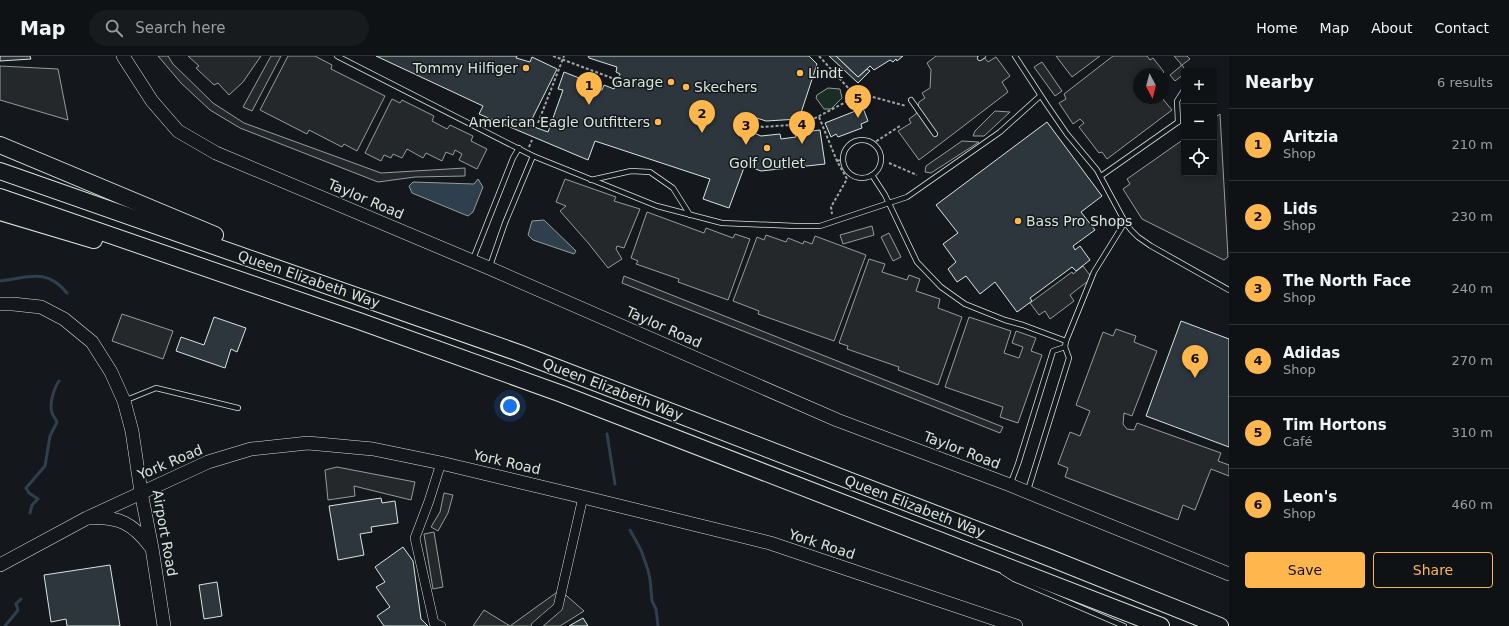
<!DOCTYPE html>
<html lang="en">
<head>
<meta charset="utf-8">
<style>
	:root { --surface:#0f1215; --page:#181b1e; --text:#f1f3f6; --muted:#9b9ea0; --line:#2f3234; --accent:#ffb74d }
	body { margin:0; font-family:"DejaVu Sans",sans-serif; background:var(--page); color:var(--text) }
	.controls { position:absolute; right:12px; top:12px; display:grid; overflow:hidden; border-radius:4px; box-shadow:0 2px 6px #0003 }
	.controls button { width:36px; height:36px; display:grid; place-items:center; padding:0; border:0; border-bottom:1px solid var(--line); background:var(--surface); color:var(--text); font:20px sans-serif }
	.compass { position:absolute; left:1133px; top:12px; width:36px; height:36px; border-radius:50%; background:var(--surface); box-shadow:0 2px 6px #0003; rotate:173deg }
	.you { position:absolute; left:510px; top:350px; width:14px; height:14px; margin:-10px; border:3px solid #fff; border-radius:50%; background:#1a73e8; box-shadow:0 0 0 6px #1a73e833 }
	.badge { display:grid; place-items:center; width:26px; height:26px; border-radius:50%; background:var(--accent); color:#111; font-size:13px; font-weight:700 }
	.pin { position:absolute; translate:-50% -33px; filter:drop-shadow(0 1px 2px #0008) }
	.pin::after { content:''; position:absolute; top:21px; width:14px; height:12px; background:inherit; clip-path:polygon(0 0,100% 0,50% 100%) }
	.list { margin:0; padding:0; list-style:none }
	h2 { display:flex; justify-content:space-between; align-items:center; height:52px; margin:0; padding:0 16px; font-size:17px }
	h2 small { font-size:13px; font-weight:400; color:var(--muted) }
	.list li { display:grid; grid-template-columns:26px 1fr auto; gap:12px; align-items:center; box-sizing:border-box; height:72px; padding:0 16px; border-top:1px solid var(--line) }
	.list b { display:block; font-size:15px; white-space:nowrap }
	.list p { margin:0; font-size:13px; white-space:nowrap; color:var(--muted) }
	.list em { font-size:13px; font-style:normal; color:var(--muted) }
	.actions { display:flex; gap:8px; padding:12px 16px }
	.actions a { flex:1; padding:9px 0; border:1px solid var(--accent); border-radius:4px; text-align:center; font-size:14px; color:var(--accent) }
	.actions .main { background:var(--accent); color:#111 }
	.icon { flex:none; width:22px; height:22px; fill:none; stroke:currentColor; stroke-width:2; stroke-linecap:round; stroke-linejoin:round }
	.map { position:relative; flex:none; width:1229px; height:570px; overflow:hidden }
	header { display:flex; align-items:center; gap:24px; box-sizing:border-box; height:56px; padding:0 20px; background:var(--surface); border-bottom:1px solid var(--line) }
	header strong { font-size:19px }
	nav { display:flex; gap:22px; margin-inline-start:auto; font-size:14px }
	.search { width:280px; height:36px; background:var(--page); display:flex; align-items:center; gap:10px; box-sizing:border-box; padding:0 14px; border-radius:22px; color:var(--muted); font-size:15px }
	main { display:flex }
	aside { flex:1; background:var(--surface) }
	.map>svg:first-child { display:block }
</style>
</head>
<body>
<header>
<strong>Map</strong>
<div class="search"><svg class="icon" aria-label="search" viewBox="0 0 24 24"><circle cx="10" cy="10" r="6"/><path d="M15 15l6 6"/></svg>Search here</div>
<nav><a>Home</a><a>Map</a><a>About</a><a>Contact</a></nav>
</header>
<main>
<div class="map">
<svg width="1229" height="570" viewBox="0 0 1229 570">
	<rect width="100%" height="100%" fill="#14181c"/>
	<!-- green -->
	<polygon fill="#1a2d24" stroke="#939e99" points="828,32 840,33 842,42 831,53 824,53 816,42 817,39"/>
	<!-- parking -->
	<g fill="#24282b" stroke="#939e99">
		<polygon points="158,0 168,0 173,8 213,47 244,67 381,117 465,112 465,120 415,121 378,126 240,72 210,54 181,27"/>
		<polygon points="188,0 261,0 243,26 229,39 218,27 214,29 196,12 199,10"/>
		<polygon points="271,0 281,0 252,55 243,51"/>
		<polygon points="288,0 315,0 332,9 331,13 385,40 357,95 344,88 342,91 309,74 307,78 260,54"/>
		<polygon points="936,0 983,0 988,6 996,1 1010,20 1002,26 1008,36 919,104 898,75 911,67 909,63 916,58 919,46 925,42 922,37 930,32 931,14 927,7"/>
		<polygon points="1056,0 1100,0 1072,21"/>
		<polygon points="1113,0 1147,0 1150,4 1153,2 1164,16 1162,18 1139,18 1139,42 1162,42 1172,54 1107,103 1102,96 1099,97 1079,71 1084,67 1080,63 1073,68 1059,47 1066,43 1064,38"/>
		<polygon points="1174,0 1187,0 1190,3 1182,9 1186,15 1184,15 1184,18 1175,25 1170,19 1181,10 1181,8"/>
		<polygon points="1042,6 1062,35 1055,40 1034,11"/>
		<polygon points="0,10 58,13 68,64 0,44"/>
		<polygon points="392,43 400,47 402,44 434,60 432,65 447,73 450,69 473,80 471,85 487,93 477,113 459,104 462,98 455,94 453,99 446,96 442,105 426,97 423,102 407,93 402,102 393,98 391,102 384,99 381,105 365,97"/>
		<polygon points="995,55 1010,56 984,80 973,80 975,75"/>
		<polygon points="1220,58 1228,201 1224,204 1142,163 1123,133 1130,128 1127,123 1184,83 1184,117 1214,117 1214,62"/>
		<polygon points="962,85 979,86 931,117 925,116 926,110"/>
		<polygon points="565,123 616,141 614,145 640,153 624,192 617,190 616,193 622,203 608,212 589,188 560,155 566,150 556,146"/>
		<polygon points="647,156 704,177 706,172 733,182 735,178 750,183 728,244 678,226 679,223 636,208 638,205 631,202"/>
		<polygon points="872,170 874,179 843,188 840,179"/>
		<polygon points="889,177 901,201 893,205 881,181"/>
		<polygon points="766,179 786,186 788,182 803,188 804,185 812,188 815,180 866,199 834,285 758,258 759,255 733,245 757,181 764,184"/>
		<polygon points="869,203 885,208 882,216 907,224 909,219 920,223 916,235 940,243 938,252 962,261 938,329 898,314 899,311 847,293 848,290 839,287"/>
		<polygon points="1083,210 1092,222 1070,239 1074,245 1050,263 1045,255 1039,259 1030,247 1072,216 1073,218"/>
		<polygon points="624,220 1003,371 1000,377 622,227"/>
		<polygon points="122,258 173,275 163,303 112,285"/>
		<polygon points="969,261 1011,275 1004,297 1019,302 1023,291 1012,287 1016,275 1036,282 1031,295 1042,299 1018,367 1000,361 1003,351 945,331"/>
		<polygon points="1116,273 1136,280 1134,286 1157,295 1132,360 1124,357 1123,368 1127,373 1134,374 1137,367 1221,397 1218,405 1229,409 1229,420 1211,413 1195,454 1183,449 1178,464 1065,421 1068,412 1058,408 1070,376 1080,380 1090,355 1076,349 1103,276 1113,280"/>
		<polygon points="337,411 415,426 411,444 354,430 355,440 328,444 325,414"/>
		<polygon points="444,437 453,439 448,457 438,475 431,471 440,456"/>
		<polygon points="434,476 443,531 433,533 424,478"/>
		<polygon points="560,534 584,555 560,570 473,570 484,554 510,570"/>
	</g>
	<!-- water -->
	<g fill="#2f3f4d" stroke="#939e99">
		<polygon points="478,123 483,131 473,156 468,160 412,137 409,130 413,126 474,128"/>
		<polygon points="544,164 576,195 574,198 533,184 528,179 532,165"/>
	</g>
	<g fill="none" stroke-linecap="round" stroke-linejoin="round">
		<!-- stream -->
		<g stroke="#2f3f4d" stroke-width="3">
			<path d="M0 225C28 222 46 211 67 237"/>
			<polyline points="607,378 615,428"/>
			<path d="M30 457 32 449 38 443 29 437 26 432 45 410 50 380 57 366C56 363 53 360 52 357 49 348 54 332 59 325"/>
			<polyline points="630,474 641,494 648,514 650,523 652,545 656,553 658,570"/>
			<polyline points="5,570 18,554 16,548 21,543"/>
		</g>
	</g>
	<!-- building -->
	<g fill="#2c363c" stroke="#d8e6dc">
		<polygon points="0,0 30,0 31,3 0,5"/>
		<polygon points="376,0 517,0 516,2 530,6 532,1 557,13 529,69 548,76 563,34 558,33 564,16 589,26 588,30 602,34 604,29 614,33 620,18 616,16 617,11 589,2 588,0 809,0 817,8 799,63 766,65 741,57 735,75 752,80 754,77 761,80 780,78 781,83 796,81 795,77 820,74 825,108 761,115 745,109 729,152 703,143 710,123 595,85 588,104 479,58 483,50"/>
		<polygon points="829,0 836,0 858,21 867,13 870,15 858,27"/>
		<polygon points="836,0 903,0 897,5 896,3 893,6 890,4 874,14 870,10 858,21"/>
		<polygon points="863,52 868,65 861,68 862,72 838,81 836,78 831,81 825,67"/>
		<polygon points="1047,66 1102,140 1081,156 1095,174 1073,190 1075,194 1080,190 1090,204 1076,215 1072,211 1030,242 1032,245 1017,256 995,226 980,238 966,220 957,226 948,213 956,206 943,188 958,177 936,149"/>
		<polygon points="214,261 246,272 237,296 231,293 225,312 176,295 181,281 204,289"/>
		<polygon points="1181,265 1229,283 1229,391 1146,360"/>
		<polygon points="381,442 382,447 395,445 398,467 371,471 372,476 360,478 364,499 338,504 329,450"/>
		<polygon points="403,491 413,505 421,563 428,570 384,570 377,560 390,551 376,531 385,526 375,511"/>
		<polygon points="110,509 120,570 67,570 66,563 51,566 44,519"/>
		<polygon points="217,526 222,560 204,563 199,529"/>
		<polygon points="583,562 588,570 569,570"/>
	</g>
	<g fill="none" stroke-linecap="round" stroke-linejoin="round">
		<defs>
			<g id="lane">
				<polyline points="337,0 533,100 657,150 722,167 796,170 820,170 907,141 1000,76 1040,40"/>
				<polyline points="1015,0 1047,49 1067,78 1097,114 1125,166 1131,174 1138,181 1151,190 1229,234"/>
				<polyline points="980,2 983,0"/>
				<polyline points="1214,40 1214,42"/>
				<polyline points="911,44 935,78"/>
				<polyline points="1178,66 1177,45 1184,34"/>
				<circle cx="862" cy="103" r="19"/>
				<polyline points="872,119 885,139 917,206 941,231 965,248 1005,264 1023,269 1066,285"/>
				<polyline points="1101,120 1178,66"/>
				<polyline points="591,124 631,115 650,116 673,132 690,159"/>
				<polyline points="473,203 513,102 519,92"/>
				<polyline points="490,210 505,167 533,100"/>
				<polyline points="124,345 156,332 238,352"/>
				<polyline points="1010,429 1018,408 1053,295 1065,291"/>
				<polyline points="1028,434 1069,302 1065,291 1066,285 1094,216 1125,166"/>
				<polyline points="1003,516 1014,523 1124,570"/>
			</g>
			<g id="street">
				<polyline points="441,570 434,567 415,482 429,445 441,407"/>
				<polyline points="536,570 558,551 583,441"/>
			</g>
			<g id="secondary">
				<polyline points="123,0 152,45 178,75 216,97 489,212 837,364 1010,429 1229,518"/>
				<polyline points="0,248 13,248 41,251 64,263 92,286 111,316 124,345 132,375 141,436 152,492 164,570"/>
				<path d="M90 462C119 460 133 468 150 490"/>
				<polyline points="0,509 87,462 208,406 251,393 308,387 373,393 441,407 583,441 770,487 1016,570"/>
			</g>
			<g id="highway">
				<polyline points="0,89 215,179"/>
				<polyline points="0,115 519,297 1050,502 1220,570"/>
				<polyline points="0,141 359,265 562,338 1161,570"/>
				<polyline points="0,156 94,184"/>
			</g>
		</defs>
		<!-- lane casing -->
		<use href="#lane" stroke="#d8e6dc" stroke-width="6"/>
		<!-- street casing -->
		<use href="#street" stroke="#d8e6dc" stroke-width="10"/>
		<!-- secondary casing -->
		<use href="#secondary" stroke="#d8e6dc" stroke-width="14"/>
		<!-- highway casing -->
		<use href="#highway" stroke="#d8e6dc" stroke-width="18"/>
		<!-- path -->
		<g stroke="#9da8a2" stroke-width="2" stroke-dasharray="3 2" stroke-linecap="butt">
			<polyline points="553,0 612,22"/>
			<polyline points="819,0 851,35 906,50"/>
			<polyline points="819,61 837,105 847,123 831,151 832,158"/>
			<polyline points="538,67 564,0"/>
			<polyline points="741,67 763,71 804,68 861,38"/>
			<polyline points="872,88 900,70"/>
			<polyline points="529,91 532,84"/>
			<polyline points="837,105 843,103"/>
			<polyline points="889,107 917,119"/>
		</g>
		<!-- lane -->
		<use href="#lane" stroke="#14181c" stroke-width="4.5"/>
		<!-- street -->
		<use href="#street" stroke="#14181c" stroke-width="9"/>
		<!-- secondary -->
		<use href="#secondary" stroke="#14181c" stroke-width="13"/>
		<!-- highway -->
		<use href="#highway" stroke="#14181c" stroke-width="16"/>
	</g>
	<!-- markers -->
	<g fill="#ffb74d" stroke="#14181c" stroke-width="1.5">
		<circle cx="526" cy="12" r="4"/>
		<circle cx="800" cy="17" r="4"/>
		<circle cx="671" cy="26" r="4"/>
		<circle cx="686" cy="31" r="4"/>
		<circle cx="658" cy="66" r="4"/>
		<circle cx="767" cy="92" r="4"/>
		<circle cx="1018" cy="165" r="4"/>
	</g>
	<g text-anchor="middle" stroke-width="3" stroke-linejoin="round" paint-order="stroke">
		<!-- poi labels -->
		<g font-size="14" fill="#d8e6dc" stroke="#14181c" text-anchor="end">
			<text x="518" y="17">Tommy Hilfiger</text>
			<text x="808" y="22" text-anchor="start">Lindt</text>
			<text x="663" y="31">Garage</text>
			<text x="694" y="36" text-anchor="start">Skechers</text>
			<text x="650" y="71">American Eagle Outfitters</text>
			<text x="767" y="112" text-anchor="middle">Golf Outlet</text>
			<text x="1026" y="170" text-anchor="start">Bass Pro Shops</text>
		</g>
		<!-- street labels -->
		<g font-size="14" fill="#d8e6dc" stroke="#14181c">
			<text transform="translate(366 143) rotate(23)" y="5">Taylor Road</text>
			<text transform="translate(309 223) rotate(19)" y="5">Queen Elizabeth Way</text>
			<text transform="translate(664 271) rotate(24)" y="5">Taylor Road</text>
			<text transform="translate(613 333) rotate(21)" y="5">Queen Elizabeth Way</text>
			<text transform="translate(962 394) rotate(21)" y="5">Taylor Road</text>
			<text transform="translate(170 406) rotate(-23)" y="5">York Road</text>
			<text transform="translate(507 406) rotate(13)" y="5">York Road</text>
			<text transform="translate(915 450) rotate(21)" y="5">Queen Elizabeth Way</text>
			<text transform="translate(165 477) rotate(80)" y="5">Airport Road</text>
			<text transform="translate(822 488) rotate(18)" y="5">York Road</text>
		</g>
	</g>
</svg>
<div class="controls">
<button>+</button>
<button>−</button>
<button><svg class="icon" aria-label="locate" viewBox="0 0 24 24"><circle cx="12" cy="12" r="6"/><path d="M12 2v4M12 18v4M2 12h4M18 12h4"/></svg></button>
</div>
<svg class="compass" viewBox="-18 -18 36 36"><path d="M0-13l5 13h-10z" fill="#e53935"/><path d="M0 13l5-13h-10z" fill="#9b9ea0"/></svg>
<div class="you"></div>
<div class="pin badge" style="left:589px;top:49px">1</div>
<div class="pin badge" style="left:702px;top:77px">2</div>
<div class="pin badge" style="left:746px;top:89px">3</div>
<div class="pin badge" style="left:802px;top:88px">4</div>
<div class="pin badge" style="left:858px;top:62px">5</div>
<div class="pin badge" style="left:1195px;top:322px">6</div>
</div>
<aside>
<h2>Nearby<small>6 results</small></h2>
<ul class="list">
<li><span class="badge">1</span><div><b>Aritzia</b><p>Shop</p></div><em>210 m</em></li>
<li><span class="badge">2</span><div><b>Lids</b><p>Shop</p></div><em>230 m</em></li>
<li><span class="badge">3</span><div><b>The North Face</b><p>Shop</p></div><em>240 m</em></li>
<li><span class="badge">4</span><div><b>Adidas</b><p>Shop</p></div><em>270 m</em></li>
<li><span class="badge">5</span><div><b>Tim Hortons</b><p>Café</p></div><em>310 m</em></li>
<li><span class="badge">6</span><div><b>Leon's</b><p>Shop</p></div><em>460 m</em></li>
</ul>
<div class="actions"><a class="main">Save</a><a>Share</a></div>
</aside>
</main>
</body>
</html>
